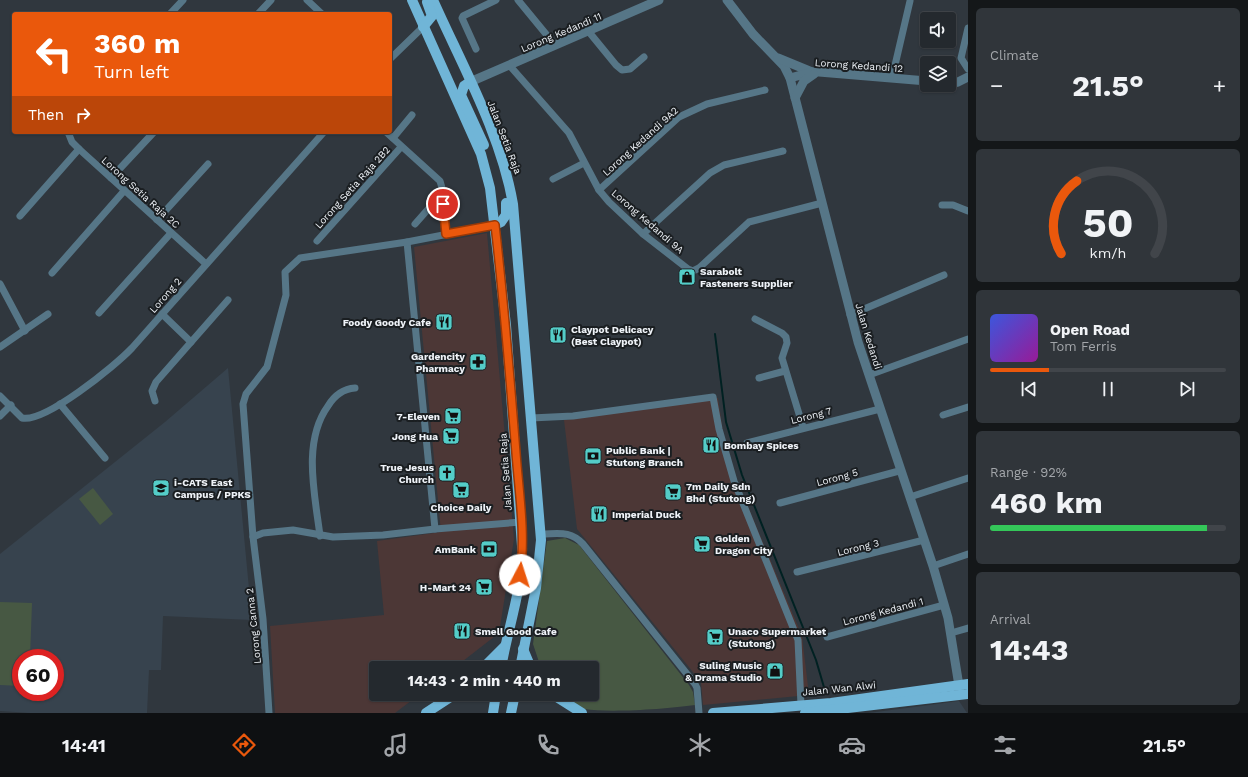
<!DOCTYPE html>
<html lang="en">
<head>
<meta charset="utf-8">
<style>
  body { margin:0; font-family:"Work Sans",sans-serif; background:#30353a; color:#f1f3f6; height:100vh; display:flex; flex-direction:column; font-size:15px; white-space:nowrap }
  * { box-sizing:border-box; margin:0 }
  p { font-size:13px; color:#a3a6aa }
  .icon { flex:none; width:22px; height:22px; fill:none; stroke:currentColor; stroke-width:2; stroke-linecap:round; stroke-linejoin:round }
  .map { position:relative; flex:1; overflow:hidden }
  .panel { display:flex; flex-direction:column; gap:8px; padding:8px; background:#141719; width:280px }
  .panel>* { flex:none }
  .hud { position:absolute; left:12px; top:12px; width:380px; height:122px; border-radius:4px; box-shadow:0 1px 3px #0004,0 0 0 1px #41454a; background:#ea580c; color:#fff; overflow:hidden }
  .fabs { position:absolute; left:920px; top:12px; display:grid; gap:8px }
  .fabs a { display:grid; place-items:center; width:36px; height:36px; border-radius:4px; background:#24292e; box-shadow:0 1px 3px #0004,0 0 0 1px #41454a; font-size:20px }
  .speed { position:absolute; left:12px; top:649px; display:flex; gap:8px; font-size:20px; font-weight:700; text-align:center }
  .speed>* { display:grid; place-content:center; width:52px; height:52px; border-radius:50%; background:#24292e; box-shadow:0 1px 3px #0004,0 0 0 1px #41454a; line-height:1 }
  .speed .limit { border:6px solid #d22; background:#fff; color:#111 }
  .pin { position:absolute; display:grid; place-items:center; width:34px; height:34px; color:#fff; margin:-17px; border:2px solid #fff; border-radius:50%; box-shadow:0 1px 4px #0007 }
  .me { position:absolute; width:44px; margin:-22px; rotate:5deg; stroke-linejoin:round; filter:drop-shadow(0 0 3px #0008) }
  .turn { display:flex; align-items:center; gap:14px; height:84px; padding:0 16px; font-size:18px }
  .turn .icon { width:52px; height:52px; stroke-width:2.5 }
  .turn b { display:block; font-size:28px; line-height:34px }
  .then { display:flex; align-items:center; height:38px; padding:0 16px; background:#0003; gap:8px; font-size:15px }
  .big { font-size:30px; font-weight:700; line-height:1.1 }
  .panel .tile { flex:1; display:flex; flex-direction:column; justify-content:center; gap:6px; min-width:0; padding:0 14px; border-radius:6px; background:#30353a }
  .panel .dial { align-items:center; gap:0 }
  .dial svg { height:104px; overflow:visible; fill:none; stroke:#41454a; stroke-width:7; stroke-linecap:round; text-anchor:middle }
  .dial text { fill:#f1f3f6; stroke:none }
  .song { display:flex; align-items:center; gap:12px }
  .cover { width:48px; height:48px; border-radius:6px; background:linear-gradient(135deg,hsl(230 70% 55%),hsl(300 70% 35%)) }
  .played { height:4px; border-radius:2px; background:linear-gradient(90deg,#ea580c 25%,#41454a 25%) }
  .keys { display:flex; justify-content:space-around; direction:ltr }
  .heat { display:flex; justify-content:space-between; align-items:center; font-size:22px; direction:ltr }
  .charge { height:6px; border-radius:3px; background:linear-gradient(90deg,#34c759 92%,#41454a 0) }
  .trip { position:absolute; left:369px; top:661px; width:230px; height:40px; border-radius:4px; background:#24292e; box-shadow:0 1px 3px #0004,0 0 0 1px #41454a; font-weight:700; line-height:40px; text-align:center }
  .menu { display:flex; height:64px; justify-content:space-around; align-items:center; background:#0e1012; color:#a3a6aa }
  .menu .icon { width:28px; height:28px }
  .menu .current { color:#ea580c }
  .menu b { font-size:18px; color:#f1f3f6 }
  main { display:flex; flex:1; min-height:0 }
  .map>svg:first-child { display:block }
</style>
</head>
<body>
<main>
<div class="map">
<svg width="968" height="713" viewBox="0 0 968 713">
  <rect width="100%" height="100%" fill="#30373e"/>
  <!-- commercial -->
  <g fill="#4c3736">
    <polygon points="487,233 514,539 499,633 454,668 376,668 376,694 420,694 395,713 275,713 270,626 384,615 377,541 441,532 414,247"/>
    <polygon points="718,398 723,432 737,480 802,636 809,695 703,705 701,682 577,529 564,420"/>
  </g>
  <!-- built -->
  <g fill="#37434e" fill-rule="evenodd">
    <path d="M 228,368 L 252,620 L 163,616 L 161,670 L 149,670 L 147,713 L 30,713 L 0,711 L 0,554 L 165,422 ZM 21,658 L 55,658 L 55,692 L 21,692 Z"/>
    <polygon points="959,701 967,713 868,713 922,706"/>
  </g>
  <!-- green -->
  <g fill="#475843">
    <polygon points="93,488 113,514 100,525 79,499"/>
    <path d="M 565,538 L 579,545 L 689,685 L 693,692 L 695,705 C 666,709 611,713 584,709 C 576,705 568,699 561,694 L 592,694 L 592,668 L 541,668 L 533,644 L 547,541 Z"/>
    <polygon points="0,602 32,603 30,658 21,658 21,686 0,685"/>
  </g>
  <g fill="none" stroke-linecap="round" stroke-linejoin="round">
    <!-- stream -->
    <polyline stroke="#002122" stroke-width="2" points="715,334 726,422 742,475 816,660 826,694"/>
    <!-- minor -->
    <g stroke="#567687" stroke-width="7">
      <polyline points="307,0 322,14"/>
      <polyline points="518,0 555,45"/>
      <polyline points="170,14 183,0"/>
      <polyline points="258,14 271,0"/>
      <polyline points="968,28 961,58 968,69"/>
      <polyline points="589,32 616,65 622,70 630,69 644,57"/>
      <polyline points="476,49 462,18 463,16 496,0"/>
      <polyline points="390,59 423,27"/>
      <polyline points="510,66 569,133 599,190 609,202 643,234 688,269 693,271 699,268 749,222 822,203"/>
      <polyline points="892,78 910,1"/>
      <polyline points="68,132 72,142 79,149 206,264"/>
      <polyline points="386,132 440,181 442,188 446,234"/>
      <polyline points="393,138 412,115"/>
      <polyline points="111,178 154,132"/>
      <polyline points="553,179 584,163"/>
      <polyline points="599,190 679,117 707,104 765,90"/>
      <polyline points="942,205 953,205 968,211"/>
      <polyline points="20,216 79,149"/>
      <polyline points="157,220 208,164"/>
      <polyline points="415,224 430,207 443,204"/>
      <polyline points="643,234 710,173 724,165 783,151"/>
      <polyline points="317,241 401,147"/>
      <polyline points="407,242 435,529"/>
      <polyline points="52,273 124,191"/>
      <polyline points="0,284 25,331"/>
      <polyline points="99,313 171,233"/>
      <polyline points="162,314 191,342"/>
      <polyline points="850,315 944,275"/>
      <polyline points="755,319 782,333 786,337 787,343 782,358 803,427"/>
      <polyline points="0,347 48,314"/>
      <polyline points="869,375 968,339"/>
      <polyline points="759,378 785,371"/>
      <path d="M 0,396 L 22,418 C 45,423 115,366 132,348 L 324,132"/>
      <polyline points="155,401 152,391 156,382 228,300"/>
      <polyline points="60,404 105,458"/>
      <polyline points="943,415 968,407"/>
      <polyline points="0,416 11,405"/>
      <polyline points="531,418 573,416 713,397 719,429 734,481 798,640 801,705"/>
      <polyline points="747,443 880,409"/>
      <polyline points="910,497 968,478"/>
      <polyline points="780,503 899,471"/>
      <path d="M 541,534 C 558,534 570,530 583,544 L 695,684 L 697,688 L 699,713"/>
      <path d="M 320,536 C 315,495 302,442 328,406 C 334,396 342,389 355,388"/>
      <polyline points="253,537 263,533 293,530 333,537 383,535 435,529 521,522"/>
      <polyline points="933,566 968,554"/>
      <polyline points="797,572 924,540"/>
      <polyline points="951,633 968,628"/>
      <polyline points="827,637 944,605"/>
      <polyline points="269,713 263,619 253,537 243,404 246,394 267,367 286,295 285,272 300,258 407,242 495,225"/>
    </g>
    <!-- tertiary -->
    <g stroke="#567687" stroke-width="9">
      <polyline points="727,0 753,34 784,66 790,78 858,342 933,566 948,618 960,692"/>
      <polyline points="778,58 812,72"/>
      <polyline points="790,78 812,72 819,72 927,81"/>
      <polyline points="470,82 659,0"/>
      <polyline points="949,84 958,82 968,77"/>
      <polyline points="795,98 804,81 814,74"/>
    </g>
    <!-- primary -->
    <g stroke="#70b5d7" stroke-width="10">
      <path d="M 412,0 L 481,154 L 490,188 L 506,325 L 522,546 C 523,588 508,627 501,668"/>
      <path d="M 433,0 C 462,65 501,134 513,204 L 541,540 L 536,588 L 520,668"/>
      <polyline points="423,27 432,16 427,2"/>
      <polyline points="470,82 464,86 461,95 484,145"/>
      <polyline points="495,225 501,222 506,215 506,203"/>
      <polyline points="523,649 531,668"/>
      <polyline points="483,668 505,646"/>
      <polyline points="552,694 582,713"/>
      <polyline points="426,713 455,694"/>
      <polyline points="493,713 496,694"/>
      <polyline points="511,713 515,694"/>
      <polyline points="713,713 831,703 968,684"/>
      <polyline points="805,713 968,694"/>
    </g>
  </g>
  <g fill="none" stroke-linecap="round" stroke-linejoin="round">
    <!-- route casing -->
    <g stroke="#983908" stroke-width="10">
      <path id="route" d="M 443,204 L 446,234 L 495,225 C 504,301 510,377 516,453 C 519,493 526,535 520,575"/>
    </g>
    <!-- route -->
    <use href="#route" stroke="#ea580c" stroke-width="7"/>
  </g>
  <!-- icons -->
  <defs>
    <g id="shop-square" transform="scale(0.9)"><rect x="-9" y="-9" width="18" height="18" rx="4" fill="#54cdc8" stroke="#1a1e21"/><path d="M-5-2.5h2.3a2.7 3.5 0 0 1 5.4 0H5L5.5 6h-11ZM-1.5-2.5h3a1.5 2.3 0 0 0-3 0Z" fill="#111"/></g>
    <g id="restaurant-square" transform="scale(0.9)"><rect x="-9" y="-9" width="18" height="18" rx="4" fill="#54cdc8" stroke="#1a1e21"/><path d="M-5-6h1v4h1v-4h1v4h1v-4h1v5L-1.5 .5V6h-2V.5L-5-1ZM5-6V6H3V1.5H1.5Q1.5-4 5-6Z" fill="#111"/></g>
    <g id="pharmacy-square" transform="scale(0.9)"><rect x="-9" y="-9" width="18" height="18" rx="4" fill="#54cdc8" stroke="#1a1e21"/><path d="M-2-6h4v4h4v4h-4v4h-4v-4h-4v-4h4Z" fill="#111"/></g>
    <g id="supermarket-square" transform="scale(0.9)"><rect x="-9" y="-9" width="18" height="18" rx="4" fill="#54cdc8" stroke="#1a1e21"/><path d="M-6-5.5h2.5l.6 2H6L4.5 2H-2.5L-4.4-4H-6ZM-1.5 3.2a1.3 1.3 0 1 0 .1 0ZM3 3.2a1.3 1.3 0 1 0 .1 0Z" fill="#111"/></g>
    <g id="bank-square" transform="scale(0.9)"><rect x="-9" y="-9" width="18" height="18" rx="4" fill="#54cdc8" stroke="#1a1e21"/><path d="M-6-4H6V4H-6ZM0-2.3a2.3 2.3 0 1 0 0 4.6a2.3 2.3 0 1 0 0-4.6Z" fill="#111"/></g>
    <g id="church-square" transform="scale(0.9)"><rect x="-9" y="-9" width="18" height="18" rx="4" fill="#54cdc8" stroke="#1a1e21"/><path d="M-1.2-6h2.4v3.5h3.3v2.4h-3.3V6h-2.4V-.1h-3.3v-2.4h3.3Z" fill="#111"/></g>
    <g id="university-square" transform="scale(0.9)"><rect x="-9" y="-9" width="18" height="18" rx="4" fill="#54cdc8" stroke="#1a1e21"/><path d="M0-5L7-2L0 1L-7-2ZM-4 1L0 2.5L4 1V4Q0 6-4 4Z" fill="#111"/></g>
  </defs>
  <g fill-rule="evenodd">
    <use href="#shop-square" x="687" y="277"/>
    <use href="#restaurant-square" x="444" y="322"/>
    <use href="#restaurant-square" x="558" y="335"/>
    <use href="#pharmacy-square" x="478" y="362"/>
    <use href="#supermarket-square" x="453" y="416"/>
    <use href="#supermarket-square" x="451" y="436"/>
    <use href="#restaurant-square" x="711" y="445"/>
    <use href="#bank-square" x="593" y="456"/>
    <use href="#church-square" x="447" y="473"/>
    <use href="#university-square" x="161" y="488"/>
    <use href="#supermarket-square" x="461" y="490"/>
    <use href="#supermarket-square" x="673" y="492"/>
    <use href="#restaurant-square" x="599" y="514"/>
    <use href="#supermarket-square" x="702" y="544"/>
    <use href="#bank-square" x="489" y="549"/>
    <use href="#supermarket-square" x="484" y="587"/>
    <use href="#restaurant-square" x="462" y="631"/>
    <use href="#supermarket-square" x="715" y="637"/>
    <use href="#shop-square" x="775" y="671"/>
  </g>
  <g text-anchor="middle" stroke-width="4" stroke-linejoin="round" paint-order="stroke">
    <!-- street labels -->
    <g font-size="10" fill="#eff3f8" stroke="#1a1e21">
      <text transform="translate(561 32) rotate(-23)" y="4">Lorong Kedandi 11</text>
      <text transform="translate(859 65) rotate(4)" y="4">Lorong Kedandi 12</text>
      <text transform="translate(505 137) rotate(69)" y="4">Jalan Setia Raja</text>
      <text transform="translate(640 141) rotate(-42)" y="4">Lorong Kedandi 9A2</text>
      <text transform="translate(352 187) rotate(-48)" y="4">Lorong Setia Raja 2B2</text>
      <text transform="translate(141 192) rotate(42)" y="4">Lorong Setia Raja 2C</text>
      <text transform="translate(648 221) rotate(41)" y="4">Lorong Kedandi 9A</text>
      <text transform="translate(165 295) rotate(-49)" y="4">Lorong 2</text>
      <text transform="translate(869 336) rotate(73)" y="4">Jalan Kedandi</text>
      <text transform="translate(811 415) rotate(-14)" y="4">Lorong 7</text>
      <text transform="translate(505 472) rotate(-94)" y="4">Jalan Setia Raja</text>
      <text transform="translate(837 477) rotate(-15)" y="4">Lorong 5</text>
      <text transform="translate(858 547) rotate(-14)" y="4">Lorong 3</text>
      <text transform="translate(883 611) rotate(-15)" y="4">Lorong Kedandi 1</text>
      <text transform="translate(253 626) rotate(-96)" y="4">Lorong Canna 2</text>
      <text transform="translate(839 688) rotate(-6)" y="4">Jalan Wan Alwi</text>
    </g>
    <!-- poi labels -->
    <g font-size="10" font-weight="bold" fill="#eff3f8" stroke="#1a1e21" text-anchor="start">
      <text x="700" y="275">Sarabolt<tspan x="700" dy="12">Fasteners Supplier</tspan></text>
      <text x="431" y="326" text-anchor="end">Foody Goody Cafe</text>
      <text x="571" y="333">Claypot Delicacy<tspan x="571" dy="12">(Best Claypot)</tspan></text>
      <text x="465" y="360" text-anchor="end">Gardencity<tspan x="465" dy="12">Pharmacy</tspan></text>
      <text x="440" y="420" text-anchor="end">7-Eleven</text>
      <text x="438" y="440" text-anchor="end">Jong Hua</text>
      <text x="724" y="449">Bombay Spices</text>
      <text x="606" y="454">Public Bank |<tspan x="606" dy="12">Stutong Branch</tspan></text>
      <text x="434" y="471" text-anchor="end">True Jesus<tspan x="434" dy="12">Church</tspan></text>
      <text x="174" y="486">i-CATS East<tspan x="174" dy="12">Campus / PPKS</tspan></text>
      <text x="686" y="490">7m Daily Sdn<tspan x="686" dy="12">Bhd (Stutong)</tspan></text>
      <text x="461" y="511" text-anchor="middle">Choice Daily</text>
      <text x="612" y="518">Imperial Duck</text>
      <text x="715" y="542">Golden<tspan x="715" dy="12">Dragon City</tspan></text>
      <text x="476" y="553" text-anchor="end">AmBank</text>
      <text x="471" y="591" text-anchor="end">H-Mart 24</text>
      <text x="475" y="635">Smell Good Cafe</text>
      <text x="728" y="635">Unaco Supermarket<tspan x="728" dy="12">(Stutong)</tspan></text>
      <text x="762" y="669" text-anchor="end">Suling Music<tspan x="762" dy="12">&amp; Drama Studio</tspan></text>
    </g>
  </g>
</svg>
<div class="fabs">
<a><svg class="icon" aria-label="sound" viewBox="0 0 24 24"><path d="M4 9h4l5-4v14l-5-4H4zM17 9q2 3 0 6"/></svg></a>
<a><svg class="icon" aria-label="layers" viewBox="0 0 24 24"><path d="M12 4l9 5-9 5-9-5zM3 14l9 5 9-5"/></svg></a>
</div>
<div class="speed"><div class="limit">60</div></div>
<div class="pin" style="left:443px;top:204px;background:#d93025"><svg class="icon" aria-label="arrive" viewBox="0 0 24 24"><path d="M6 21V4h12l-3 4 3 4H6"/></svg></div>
<svg class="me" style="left:520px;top:575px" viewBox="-20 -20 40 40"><circle r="19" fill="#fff"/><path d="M0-13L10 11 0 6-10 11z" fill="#ea580c"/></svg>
<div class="trip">14:43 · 2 min · 440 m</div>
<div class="hud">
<div class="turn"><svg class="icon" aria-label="left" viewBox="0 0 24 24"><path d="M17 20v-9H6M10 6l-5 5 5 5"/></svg><div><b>360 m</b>Turn left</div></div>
<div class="then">Then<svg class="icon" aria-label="right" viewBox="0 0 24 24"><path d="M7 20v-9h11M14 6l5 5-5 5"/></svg></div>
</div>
</div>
<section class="panel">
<div class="tile"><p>Climate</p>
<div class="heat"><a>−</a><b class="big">21.5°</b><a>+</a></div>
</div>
<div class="tile dial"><svg viewBox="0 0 100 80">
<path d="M14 69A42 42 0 1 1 86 69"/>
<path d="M14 69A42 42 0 0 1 26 13" stroke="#ea580c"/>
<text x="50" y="56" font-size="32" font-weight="700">50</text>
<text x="50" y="72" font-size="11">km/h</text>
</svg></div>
<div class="tile">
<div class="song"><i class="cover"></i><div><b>Open Road</b><p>Tom Ferris</p></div></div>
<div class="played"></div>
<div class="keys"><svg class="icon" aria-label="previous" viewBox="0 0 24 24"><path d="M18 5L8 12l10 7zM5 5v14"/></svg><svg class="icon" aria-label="pause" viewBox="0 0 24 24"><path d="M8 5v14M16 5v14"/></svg><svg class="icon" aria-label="next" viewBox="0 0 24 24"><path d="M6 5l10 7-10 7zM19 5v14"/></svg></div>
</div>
<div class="tile"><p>Range · 92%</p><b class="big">460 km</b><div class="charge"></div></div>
<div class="tile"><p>Arrival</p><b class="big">14:43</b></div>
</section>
</main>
<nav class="menu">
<b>14:41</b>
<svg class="icon current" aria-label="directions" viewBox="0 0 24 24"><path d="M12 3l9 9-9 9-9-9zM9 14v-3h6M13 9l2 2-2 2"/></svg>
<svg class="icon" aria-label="music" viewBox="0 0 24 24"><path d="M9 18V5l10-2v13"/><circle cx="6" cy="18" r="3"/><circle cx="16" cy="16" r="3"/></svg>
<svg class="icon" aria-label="phone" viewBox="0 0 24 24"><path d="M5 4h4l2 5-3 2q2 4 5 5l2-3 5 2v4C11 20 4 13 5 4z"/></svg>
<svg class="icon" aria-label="climate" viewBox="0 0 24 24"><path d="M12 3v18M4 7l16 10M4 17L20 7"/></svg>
<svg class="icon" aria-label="car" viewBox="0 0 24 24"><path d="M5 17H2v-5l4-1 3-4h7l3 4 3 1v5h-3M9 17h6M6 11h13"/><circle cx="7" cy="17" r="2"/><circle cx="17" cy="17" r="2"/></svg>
<svg class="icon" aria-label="filters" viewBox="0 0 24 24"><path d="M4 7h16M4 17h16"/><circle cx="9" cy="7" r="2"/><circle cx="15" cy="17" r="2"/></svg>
<b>21.5°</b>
</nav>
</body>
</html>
